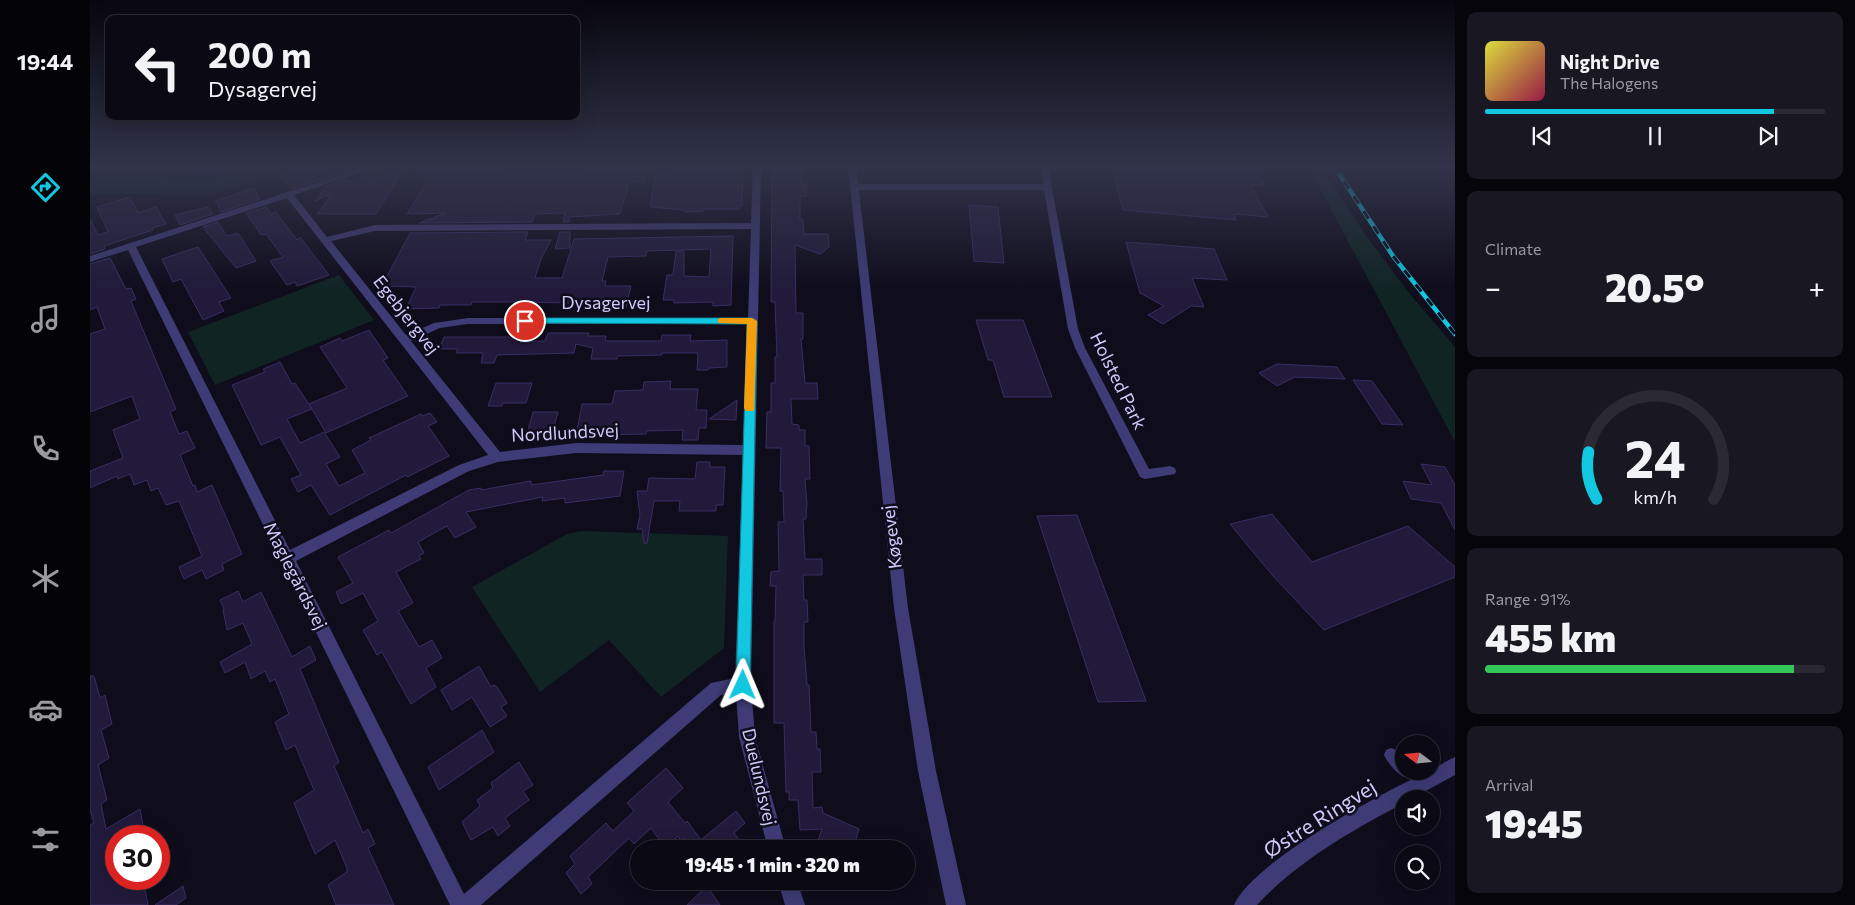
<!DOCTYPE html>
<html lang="en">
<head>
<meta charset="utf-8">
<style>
  body { margin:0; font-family:Commissioner,sans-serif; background:#191722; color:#f1f3f6; height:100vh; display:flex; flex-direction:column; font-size:19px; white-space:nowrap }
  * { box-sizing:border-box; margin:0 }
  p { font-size:16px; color:#9a9aa0 }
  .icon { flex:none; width:28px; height:28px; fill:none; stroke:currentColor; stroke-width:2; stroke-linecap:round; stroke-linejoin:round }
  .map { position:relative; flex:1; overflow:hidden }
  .details { display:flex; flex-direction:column; gap:12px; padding:12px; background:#06050b; width:400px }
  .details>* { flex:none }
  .top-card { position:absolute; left:15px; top:15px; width:475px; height:105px; border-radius:10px; box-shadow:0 5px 20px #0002,0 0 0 1px #2b2a34; background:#0b0914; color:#f1f3f6; overflow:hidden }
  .needle { width:32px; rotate:286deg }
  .controls { position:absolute; left:1305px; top:735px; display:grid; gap:10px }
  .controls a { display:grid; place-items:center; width:45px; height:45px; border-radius:50%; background:#0b0914; box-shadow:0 5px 20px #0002,0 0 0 1px #2b2a34; font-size:25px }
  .speed { position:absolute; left:15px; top:825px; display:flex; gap:10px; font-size:25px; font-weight:700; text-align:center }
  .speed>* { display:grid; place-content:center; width:65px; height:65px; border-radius:50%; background:#0b0914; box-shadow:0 5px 20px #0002,0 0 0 1px #2b2a34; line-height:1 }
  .speed .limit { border:8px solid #d22; background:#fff; color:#111 }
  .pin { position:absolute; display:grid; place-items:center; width:42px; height:42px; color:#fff; margin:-21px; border:2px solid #fff; border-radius:50%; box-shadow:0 1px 5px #0007 }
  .me { position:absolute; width:55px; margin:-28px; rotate:1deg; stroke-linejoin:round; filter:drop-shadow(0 0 4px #0008) }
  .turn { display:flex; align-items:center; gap:18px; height:105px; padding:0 20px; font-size:22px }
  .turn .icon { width:65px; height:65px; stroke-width:2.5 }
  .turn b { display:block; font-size:35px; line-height:42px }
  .big { font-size:38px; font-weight:800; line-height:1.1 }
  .details .tile { flex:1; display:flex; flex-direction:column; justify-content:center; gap:8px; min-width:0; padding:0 18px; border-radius:10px; background:#191722 }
  .details .dial { align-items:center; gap:0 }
  .dial svg { height:130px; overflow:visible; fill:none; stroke:#2b2a34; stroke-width:7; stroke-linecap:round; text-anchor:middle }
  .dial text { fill:#f1f3f6; stroke:none }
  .song { display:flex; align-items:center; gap:15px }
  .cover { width:60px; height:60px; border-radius:8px; background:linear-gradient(135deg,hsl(60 70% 55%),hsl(340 70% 35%)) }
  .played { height:5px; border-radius:2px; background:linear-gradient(90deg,#11c8e0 85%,#2b2a34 85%) }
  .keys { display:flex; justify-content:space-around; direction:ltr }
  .heat { display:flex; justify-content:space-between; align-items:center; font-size:28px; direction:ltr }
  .charge { height:8px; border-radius:4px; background:linear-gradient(90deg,#34c759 91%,#2b2a34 0) }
  .trip { position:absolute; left:540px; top:840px; width:285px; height:50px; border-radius:25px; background:#0b0914; box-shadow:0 5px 20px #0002,0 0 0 1px #2b2a34; font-weight:800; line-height:50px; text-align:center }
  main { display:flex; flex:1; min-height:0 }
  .dock { display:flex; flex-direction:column; width:90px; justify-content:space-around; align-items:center; background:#040408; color:#9a9aa0 }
  .dock .icon { width:35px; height:35px }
  .dock .active { color:#11c8e0 }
  .dock b { font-size:22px; color:#f1f3f6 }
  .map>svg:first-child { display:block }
</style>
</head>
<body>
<main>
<nav class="dock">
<b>19:44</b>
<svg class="icon active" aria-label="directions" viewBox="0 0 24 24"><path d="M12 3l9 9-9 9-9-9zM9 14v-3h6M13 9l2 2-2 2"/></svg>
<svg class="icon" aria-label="music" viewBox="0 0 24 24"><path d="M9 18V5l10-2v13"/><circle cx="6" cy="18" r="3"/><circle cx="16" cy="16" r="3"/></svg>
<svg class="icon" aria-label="phone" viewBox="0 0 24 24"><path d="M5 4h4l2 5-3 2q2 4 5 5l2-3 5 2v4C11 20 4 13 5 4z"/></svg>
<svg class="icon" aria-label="climate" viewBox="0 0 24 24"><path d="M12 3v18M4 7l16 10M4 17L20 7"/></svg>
<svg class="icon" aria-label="car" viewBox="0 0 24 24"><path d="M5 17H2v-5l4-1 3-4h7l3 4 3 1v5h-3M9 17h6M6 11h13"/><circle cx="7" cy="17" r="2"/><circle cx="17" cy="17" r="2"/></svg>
<svg class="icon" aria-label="filters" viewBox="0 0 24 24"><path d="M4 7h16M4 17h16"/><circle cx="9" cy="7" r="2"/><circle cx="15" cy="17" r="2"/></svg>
</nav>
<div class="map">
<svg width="1365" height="905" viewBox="0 0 1365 905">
  <rect width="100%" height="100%" fill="#0f0c1b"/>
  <!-- green -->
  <g fill="#102424">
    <polygon points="41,166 209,166 127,193 0,194 0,177"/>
    <polygon points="1218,166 1230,166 1277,237 1319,293 1365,347 1365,442"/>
    <polygon points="249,275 284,320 125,385 98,332"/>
    <polygon points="492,531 638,536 634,648 571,697 519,640 450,692 382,587 477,534"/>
  </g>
  <!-- water -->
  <polygon fill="#0c1a34" points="117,166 166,166 122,179 71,180"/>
  <!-- building -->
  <g fill="#211a3a" stroke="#392e64">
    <polygon points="212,166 268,166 268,167 202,189 188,174"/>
    <polygon points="320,166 407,166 417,173 557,170 555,182 539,182 530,214 479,217 479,222 473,222 475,213 445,214 442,222 329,223 356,213 317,214 337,181"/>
    <polygon points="682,166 711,166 712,184 716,184 717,196 710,196 710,220 713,220 714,234 738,234 739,247 730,254 705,245 706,313 713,313 713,339 711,339 715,383 727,383 728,399 701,399 702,424 709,425 709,430 715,430 715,446 719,446 720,479 715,479 717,503 716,519 713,519 715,559 732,559 732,575 713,575 714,600 717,600 718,622 714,622 714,646 717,685 719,685 721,732 726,732 727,749 730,749 731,772 722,772 723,808 732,807 733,813 769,829 763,849 725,849 732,829 710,830 708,800 699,800 699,792 696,792 694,723 684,723 684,621 685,621 686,586 680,586 681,572 689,571 688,522 694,522 693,491 690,491 691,448 676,448 677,412 681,412 681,383 685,383 685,357 687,357 685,302 681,302"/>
    <polygon points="1021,166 1163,166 1175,186 1161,185 1178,217 1144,214 1146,220 1033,210"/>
    <polygon points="653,167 652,206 649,206 649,209 613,209 613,211 595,212 595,210 560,207 566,172 593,171 594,168"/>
    <polygon points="290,173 312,173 286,214 227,214 242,194 225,201 236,186 256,179 260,182 279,175 285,181"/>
    <polygon points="163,188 170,199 131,212 126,201"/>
    <polygon points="40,197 48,213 66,207 76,224 62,228 63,230 14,246 15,249 0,254 0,219 8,235 18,232 7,207"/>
    <polygon points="879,205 908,207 914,263 884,261"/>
    <polygon points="118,207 123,214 90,225 85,215"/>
    <polygon points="176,207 181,214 186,212 207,240 210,237 239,275 207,286 205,282 197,285 180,261 193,257 176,234 171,235 156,213"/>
    <polygon points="128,222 137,236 148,233 166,261 146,268 113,227"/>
    <polygon points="438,232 435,240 461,240 451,259 445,278 472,278 484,239 643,236 641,305 623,306 623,302 584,303 584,300 573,300 577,275 583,275 586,251 594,251 594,276 619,277 621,249 557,251 556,256 518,257 512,281 516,281 515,286 541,286 536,308 523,308 523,304 435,302 382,302 381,305 350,305 349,308 316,309 326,287 292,286 320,233"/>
    <polygon points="470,232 480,232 480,248 465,249"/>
    <polygon points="1036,242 1124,249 1137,280 1102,278 1114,307 1101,306 1073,324 1058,315 1074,306 1050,293"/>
    <polygon points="108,247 141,298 129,302 134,311 113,320 91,279 83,282 72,259"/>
    <polygon points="20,258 36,289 41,288 46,299 41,301 86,409 80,412 89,434 97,431 105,448 90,455 103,486 105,485 107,492 122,485 152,554 132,564 134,570 116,579 112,570 94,579 89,567 112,556 89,501 76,505 68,488 61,491 57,480 44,485 40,474 28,479 27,476 0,488 0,471 33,458 23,430 50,419 42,396 0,412 0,334 15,329 7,307 0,310 0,264"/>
    <polygon points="886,320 933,320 962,397 914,397 903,360 898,360"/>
    <polygon points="279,330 298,358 293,360 318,396 236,433 219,404 257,388 230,347 250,338 252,341"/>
    <polygon points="458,333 499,333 498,336 516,336 515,341 571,341 572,335 601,335 600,341 637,340 637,367 619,368 618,370 607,370 608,353 572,353 572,355 528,356 527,359 501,359 503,348 486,344 484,353 407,355 404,363 391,363 393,353 366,353 368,349 349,349 354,337 432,337 430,342 455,341"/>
    <polygon points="190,362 202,384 205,383 222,409 197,419 210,443 234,432 250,457 236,464 249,486 275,473 262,450 281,440 279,438 331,414 332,416 340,413 347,422 338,426 359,456 317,477 316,475 240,515 221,485 208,492 201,479 211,475 190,437 171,445 142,385 175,372 173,369"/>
    <polygon points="1187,364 1247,367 1255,379 1205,377 1187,386 1169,373"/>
    <polygon points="1263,380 1282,381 1313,425 1292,424"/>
    <polygon points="581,381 580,389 608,389 606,410 617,410 616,428 609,428 608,440 592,440 593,430 557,431 556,434 506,435 507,430 487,430 492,404 522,404 525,391 553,390 554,382"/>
    <polygon points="406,383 442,383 436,403 413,403 412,406 398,406"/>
    <polygon points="647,400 646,420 619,419"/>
    <polygon points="443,412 468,412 462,434 437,434"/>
    <polygon points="607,462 620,462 620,467 635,467 633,505 626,505 626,511 589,511 590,501 564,501 557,543 554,543 552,529 547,529 550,515 547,491 557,491 559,478 605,479"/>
    <polygon points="1331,464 1355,467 1365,485 1365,530 1351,503 1321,499 1313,481 1342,485"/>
    <polygon points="514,471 534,471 530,496 475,503 475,498 452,501 453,497 376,512 386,527 365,538 357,526 328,542 334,553 329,556 331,559 306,572 323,603 308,611 329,647 342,640 352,658 336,668 346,687 321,704 292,652 287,655 273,630 288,621 273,593 251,604 246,592 263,583 248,557 299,530 301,533 379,490 391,488 391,490 441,481 441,485 513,475"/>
    <polygon points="1182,514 1222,562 1318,526 1365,567 1365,577 1234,630 1183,576 1140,524"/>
    <polygon points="987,515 1056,701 1008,702 947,516"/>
    <polygon points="148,591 153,602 171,592 202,657 220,646 226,660 210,669 249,762 244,766 273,833 278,829 285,844 278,848 304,905 246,905 238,885 257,872 257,868 245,840 225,854 204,803 224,790 205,745 196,750 185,722 199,714 185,679 180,682 175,671 161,679 155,662 135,673 130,662 162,644 153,623 137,630 133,610 134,609 130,600"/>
    <polygon points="389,666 401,687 404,685 407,687 417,703 411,707 417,716 400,727 382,697 362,710 351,690"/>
    <polygon points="0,676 4,676 10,698 15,695 22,724 11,730 19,758 8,765 17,800 11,804 16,829 50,809 55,836 26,836 26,879 53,879 58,905 0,905 0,825 4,823 0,810"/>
    <polygon points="392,730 404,752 349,790 338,767"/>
    <polygon points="429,762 443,785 433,791 439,800 415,818 420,826 408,836 403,827 381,840 372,822 390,806 387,800 403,788 401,783"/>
    <polygon points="576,768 593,788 578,802 595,823 597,821 611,840 646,811 655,823 644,833 656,849 601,849 595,838 591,841 588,836 575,848 561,828 544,844 539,838 498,877 502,884 491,894 476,873 485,864 480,856 516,823 523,831 544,811 537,803"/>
    <polygon points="93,886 96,898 86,905 65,905"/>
    <polygon points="617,886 630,905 597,905"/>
  </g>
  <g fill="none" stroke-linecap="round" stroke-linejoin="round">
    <!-- pedestrian -->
    <path fill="#3e3b76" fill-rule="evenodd" d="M 1301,748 L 1306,750 L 1314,759 L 1314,771 L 1320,771 L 1319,775 L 1314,777 C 1306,773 1298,763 1294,755 L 1296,750 Z"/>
    <!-- minor -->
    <g fill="#3e3b76" fill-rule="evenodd">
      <path d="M 278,166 L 289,166 L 204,195 L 237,237 L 285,225 L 661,223 L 663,166 L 671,166 L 661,685 L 665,737 L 696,849 L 678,849 L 649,737 L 646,693 L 631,695 L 391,905 L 360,905 L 38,250 L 0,262 L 0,256 ZM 197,198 L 398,455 L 369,465 L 200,550 L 46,247 ZM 661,229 L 658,318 L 378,318 L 344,323 L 316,335 L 241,241 L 285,231 ZM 378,324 L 657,324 L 653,445 L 486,443 L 410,452 L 321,341 L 350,328 ZM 486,453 L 653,455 L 645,678 L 621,683 L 374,894 L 206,561 L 379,471 L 408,462 Z"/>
      <polygon points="950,166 958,166 988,329 995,348 1059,469 1080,466 1085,468 1086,471 1085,474 1055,479 1050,477 985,348 978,329 954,190 765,190 761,187 765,184 953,184"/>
      <polygon points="688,881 707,881 715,905 695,905"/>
    </g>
    <!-- tertiary -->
    <g fill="#3e3b76" fill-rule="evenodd">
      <polygon points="0,166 15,166 0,171"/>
      <polygon points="758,166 766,166 818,608 846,771 876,905 856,905 828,771 804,608"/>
      <path d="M 1365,757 L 1365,775 L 1321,799 L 1314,799 L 1314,803 C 1261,831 1208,861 1167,905 L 1144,905 C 1163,861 1294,792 1339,771 C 1346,768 1356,761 1365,757 Z"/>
    </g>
    <!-- rail casing -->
    <g stroke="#11c8e0" stroke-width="4.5">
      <polyline id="rail" points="1244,166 1303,256 1365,334"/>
    </g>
    <!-- rail -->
    <use href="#rail" stroke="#0f0c1b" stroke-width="3" stroke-dasharray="9" stroke-linecap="butt"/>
  </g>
  <!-- sky -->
  <linearGradient id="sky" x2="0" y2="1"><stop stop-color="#08070f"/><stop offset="0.57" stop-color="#31344a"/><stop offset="1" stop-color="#31344a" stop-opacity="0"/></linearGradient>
  <rect width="1365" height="292" fill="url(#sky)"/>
  <!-- route -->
  <polygon fill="#11c8e0" stroke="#0b8292" points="435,318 662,318 667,321 660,685 658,690 653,692 648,690 646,685 657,324 432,323 430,321"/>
  <!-- slow -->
  <polygon fill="#f59e0b" points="631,318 662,318 667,321 664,411 656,411 654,408 657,324 628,323 628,319"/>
  <g text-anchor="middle" stroke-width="5" stroke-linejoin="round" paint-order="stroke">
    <!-- street labels -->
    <g font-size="18" fill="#d0cafb" stroke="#0f0c1b">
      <text x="516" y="309">Dysagervej</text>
      <text transform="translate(316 315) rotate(52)" y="6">Egebjergvej</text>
      <text transform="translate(1028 381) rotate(64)" y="6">Holsted Park</text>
      <text transform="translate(475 433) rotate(-3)" y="6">Nordlundsvej</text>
      <text transform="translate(802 537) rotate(-97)" y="6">Køgevej</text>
      <text transform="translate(205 576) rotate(63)" y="6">Maglegårdsvej</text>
      <text transform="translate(669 777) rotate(77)" y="6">Duelundsvej</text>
    </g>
    <!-- near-street labels -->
    <g font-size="21" fill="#d0cafb" stroke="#0f0c1b">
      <text transform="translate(1230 819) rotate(-32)" y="7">Østre Ringvej</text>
    </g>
  </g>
</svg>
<div class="controls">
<a><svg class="needle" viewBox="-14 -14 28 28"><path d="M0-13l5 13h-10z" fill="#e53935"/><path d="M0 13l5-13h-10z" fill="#9a9aa0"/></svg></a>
<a><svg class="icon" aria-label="sound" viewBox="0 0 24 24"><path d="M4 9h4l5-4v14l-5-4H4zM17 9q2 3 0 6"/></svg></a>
<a><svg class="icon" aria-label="search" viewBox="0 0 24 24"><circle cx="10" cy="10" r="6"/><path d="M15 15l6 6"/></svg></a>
</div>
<div class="speed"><div class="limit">30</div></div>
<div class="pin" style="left:435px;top:321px;background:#d93025"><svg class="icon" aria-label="arrive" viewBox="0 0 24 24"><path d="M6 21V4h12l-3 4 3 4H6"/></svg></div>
<svg class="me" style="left:653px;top:685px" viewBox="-20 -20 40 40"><path d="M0-17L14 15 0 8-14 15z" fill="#11c8e0" stroke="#fff" stroke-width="4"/></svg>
<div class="trip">19:45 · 1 min · 320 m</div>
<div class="top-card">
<div class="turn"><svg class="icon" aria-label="left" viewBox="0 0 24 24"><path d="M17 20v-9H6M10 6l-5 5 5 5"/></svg><div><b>200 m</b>Dysagervej</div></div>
</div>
</div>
<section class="details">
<div class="tile">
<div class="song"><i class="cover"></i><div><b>Night Drive</b><p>The Halogens</p></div></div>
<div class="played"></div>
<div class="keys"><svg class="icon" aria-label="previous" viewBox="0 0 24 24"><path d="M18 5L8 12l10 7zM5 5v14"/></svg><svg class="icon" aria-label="pause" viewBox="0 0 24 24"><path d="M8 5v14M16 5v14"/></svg><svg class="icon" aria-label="next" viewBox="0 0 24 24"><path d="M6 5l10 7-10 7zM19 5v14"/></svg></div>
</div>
<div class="tile"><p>Climate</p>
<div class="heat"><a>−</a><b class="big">20.5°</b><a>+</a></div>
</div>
<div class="tile dial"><svg viewBox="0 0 100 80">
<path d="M14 69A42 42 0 1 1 86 69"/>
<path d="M14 69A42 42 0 0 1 9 40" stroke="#11c8e0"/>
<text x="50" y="56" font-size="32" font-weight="700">24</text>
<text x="50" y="72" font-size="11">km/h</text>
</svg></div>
<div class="tile"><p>Range · 91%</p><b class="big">455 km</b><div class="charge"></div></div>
<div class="tile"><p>Arrival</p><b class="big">19:45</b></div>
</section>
</main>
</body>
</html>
